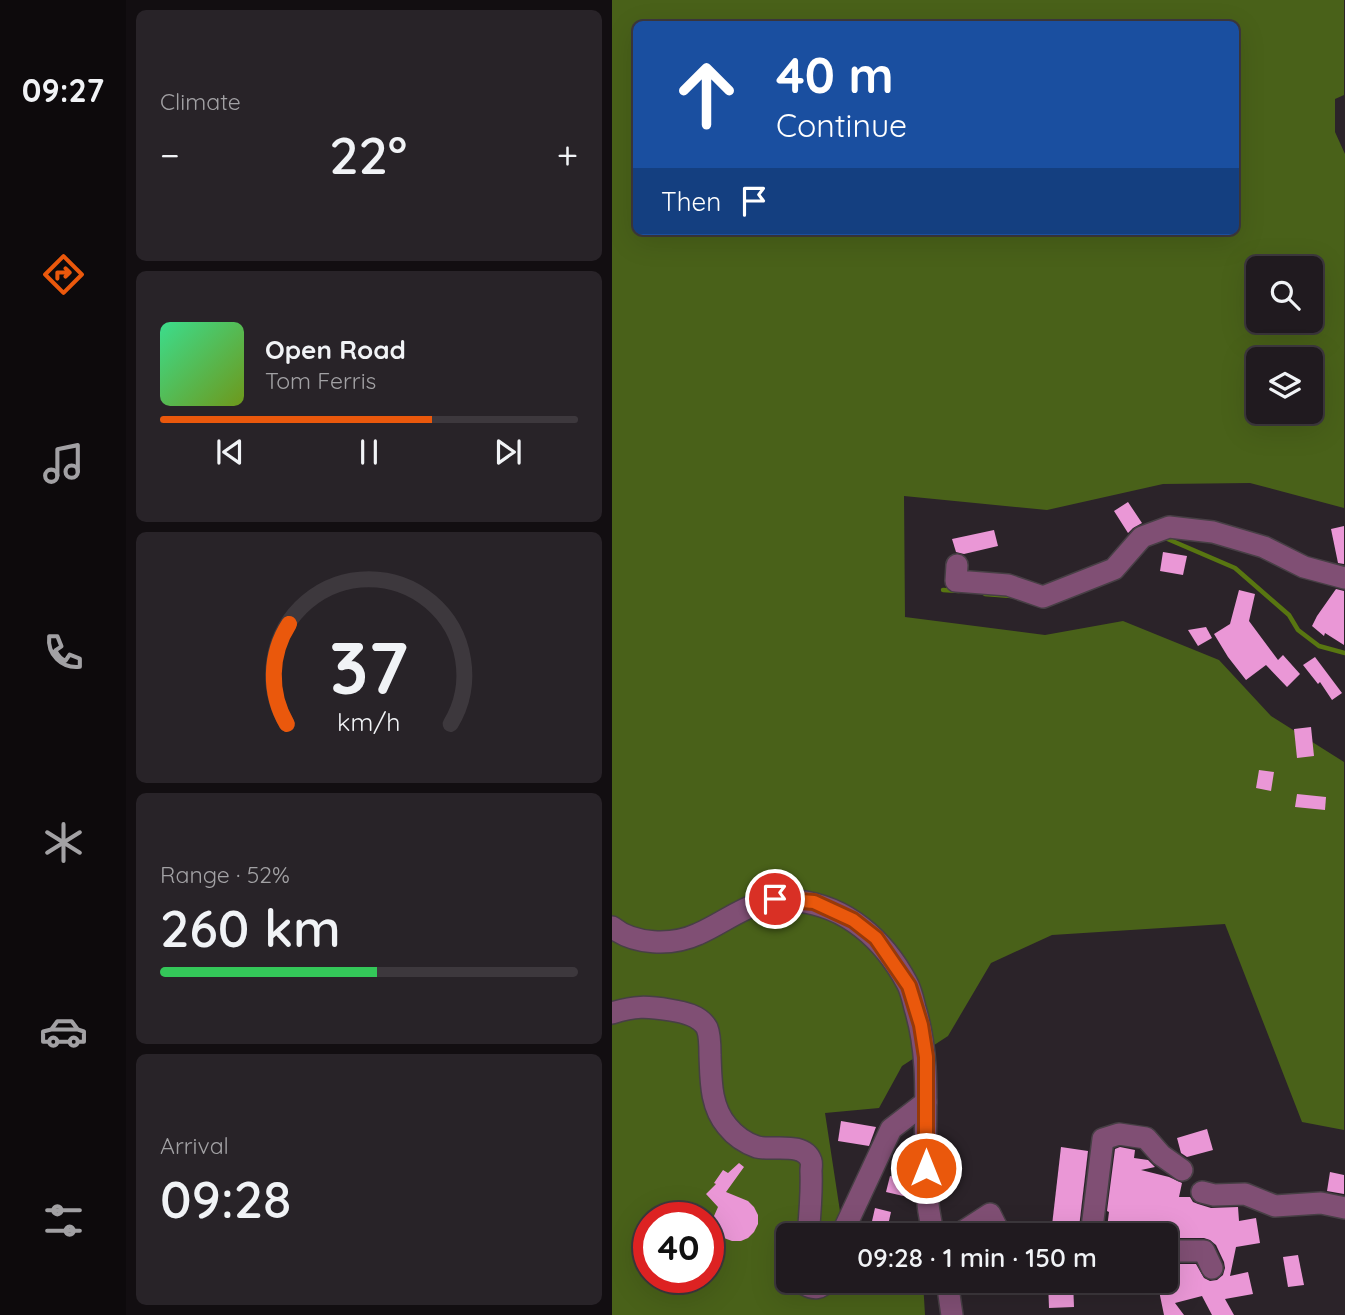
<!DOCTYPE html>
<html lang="en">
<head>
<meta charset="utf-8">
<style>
  body { margin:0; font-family:Quicksand,sans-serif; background:#282328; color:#f1f3f6; height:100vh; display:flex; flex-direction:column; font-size:26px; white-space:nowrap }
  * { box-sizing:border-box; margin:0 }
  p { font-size:23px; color:#a2a1a4 }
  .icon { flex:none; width:38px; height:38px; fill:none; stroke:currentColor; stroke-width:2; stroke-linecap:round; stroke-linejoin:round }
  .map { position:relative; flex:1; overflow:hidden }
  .panel { display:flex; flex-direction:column; gap:10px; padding:10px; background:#120e11; width:486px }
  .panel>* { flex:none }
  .banner { position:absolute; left:21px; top:21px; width:606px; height:214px; border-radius:10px; box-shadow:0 7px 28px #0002,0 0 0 2px #3d383d; background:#1a4fa0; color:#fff; overflow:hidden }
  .fabs { position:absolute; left:634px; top:256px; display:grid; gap:14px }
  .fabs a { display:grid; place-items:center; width:77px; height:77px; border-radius:10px; background:#201a1f; box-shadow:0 7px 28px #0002,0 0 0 2px #3d383d; font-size:35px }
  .speed { position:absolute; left:21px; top:1202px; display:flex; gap:14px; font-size:35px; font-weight:700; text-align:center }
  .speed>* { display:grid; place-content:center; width:91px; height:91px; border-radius:50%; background:#201a1f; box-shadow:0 7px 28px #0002,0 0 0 2px #3d383d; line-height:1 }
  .speed .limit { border:10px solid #d22; background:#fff; color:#111 }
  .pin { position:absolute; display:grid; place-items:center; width:60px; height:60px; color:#fff; margin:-30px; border:4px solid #fff; border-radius:50%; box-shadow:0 2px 7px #0007 }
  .me { position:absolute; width:77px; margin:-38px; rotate:0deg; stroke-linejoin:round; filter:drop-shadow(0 0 5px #0008) }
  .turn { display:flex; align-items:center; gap:24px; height:147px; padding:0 28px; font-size:32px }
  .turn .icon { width:91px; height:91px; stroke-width:2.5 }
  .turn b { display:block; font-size:49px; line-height:60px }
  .then { display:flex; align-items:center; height:66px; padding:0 28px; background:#0003; gap:14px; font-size:26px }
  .big { font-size:52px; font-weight:600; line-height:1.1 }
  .panel .widget { flex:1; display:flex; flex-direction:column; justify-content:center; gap:10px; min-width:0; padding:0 24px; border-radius:10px; background:#282328 }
  .panel .dial { align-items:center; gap:0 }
  .dial svg { height:182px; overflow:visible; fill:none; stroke:#3d383d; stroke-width:7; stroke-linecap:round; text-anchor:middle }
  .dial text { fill:#f1f3f6; stroke:none }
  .song { display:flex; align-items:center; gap:21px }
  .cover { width:84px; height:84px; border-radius:10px; background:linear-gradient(135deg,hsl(150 70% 55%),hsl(80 70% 35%)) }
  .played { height:7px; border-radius:4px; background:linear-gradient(90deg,#ea580c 65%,#3d383d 65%) }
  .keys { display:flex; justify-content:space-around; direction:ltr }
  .heat { display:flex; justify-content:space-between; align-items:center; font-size:38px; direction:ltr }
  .charge { height:10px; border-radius:5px; background:linear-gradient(90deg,#34c759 52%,#3d383d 0) }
  .trip { position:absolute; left:164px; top:1223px; width:402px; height:70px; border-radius:10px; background:#201a1f; box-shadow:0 7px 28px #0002,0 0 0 2px #3d383d; font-weight:600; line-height:70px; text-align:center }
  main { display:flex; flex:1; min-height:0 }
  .menu { display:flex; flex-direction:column; width:126px; justify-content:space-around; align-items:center; background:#0d0a0c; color:#a2a1a4 }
  .menu .icon { width:49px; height:49px }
  .menu .active { color:#ea580c }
  .menu b { font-size:32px; color:#f1f3f6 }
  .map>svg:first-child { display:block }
</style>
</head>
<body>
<main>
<nav class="menu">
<b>09:27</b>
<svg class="icon active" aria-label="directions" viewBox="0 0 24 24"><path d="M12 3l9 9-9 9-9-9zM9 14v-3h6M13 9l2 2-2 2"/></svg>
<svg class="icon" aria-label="music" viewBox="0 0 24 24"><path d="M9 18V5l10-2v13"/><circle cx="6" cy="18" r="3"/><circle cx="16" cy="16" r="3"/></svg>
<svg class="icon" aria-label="phone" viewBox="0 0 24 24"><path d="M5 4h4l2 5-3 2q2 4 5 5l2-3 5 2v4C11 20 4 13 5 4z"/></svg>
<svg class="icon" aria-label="climate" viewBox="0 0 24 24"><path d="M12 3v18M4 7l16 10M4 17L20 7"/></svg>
<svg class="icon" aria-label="car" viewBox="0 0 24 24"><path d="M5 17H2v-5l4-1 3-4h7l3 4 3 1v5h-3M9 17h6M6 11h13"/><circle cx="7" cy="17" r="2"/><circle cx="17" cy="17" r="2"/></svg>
<svg class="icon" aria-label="filters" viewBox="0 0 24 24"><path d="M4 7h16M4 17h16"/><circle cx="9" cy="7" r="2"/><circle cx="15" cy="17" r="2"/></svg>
</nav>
<section class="panel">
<div class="widget"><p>Climate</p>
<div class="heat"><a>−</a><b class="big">22°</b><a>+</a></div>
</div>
<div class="widget">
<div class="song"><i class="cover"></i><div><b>Open Road</b><p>Tom Ferris</p></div></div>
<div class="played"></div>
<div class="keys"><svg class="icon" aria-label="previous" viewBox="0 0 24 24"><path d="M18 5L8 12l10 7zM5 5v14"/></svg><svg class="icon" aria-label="pause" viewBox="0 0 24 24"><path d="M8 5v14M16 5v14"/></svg><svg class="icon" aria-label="next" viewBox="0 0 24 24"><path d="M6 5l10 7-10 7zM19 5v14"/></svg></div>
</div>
<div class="widget dial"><svg viewBox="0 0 100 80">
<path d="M14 69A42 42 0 1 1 86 69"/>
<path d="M14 69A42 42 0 0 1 15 25" stroke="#ea580c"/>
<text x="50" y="56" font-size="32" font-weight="700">37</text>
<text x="50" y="72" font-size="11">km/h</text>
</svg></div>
<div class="widget"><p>Range · 52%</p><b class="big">260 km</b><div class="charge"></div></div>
<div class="widget"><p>Arrival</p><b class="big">09:28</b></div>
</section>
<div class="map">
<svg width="733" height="1315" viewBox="0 0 733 1315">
  <rect width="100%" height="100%" fill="#2b2329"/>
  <!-- forest -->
  <path fill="#496119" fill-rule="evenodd" d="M 0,0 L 732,0 L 732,95 L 723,99 L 723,132 L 733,154 L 732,508 L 638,483 L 551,484 L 435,510 L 292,496 L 293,617 L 433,635 L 511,621 L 607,660 L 659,716 L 732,762 L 732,1130 L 690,1122 L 613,924 L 440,935 L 379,963 L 336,1036 L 290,1066 L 267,1108 L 213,1113 L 231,1231 L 241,1235 L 177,1236 L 177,1281 L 311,1281 L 313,1315 L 0,1315 ZM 24,24 L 623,24 L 623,231 L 24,231 ZM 646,268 L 698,268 L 698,320 L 646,320 ZM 646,359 L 698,359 L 698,411 L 646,411 ZM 37,1218 L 96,1218 L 96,1278 L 37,1278 Z"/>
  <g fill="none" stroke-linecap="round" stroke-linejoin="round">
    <!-- stream -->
    <g stroke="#587611" stroke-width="4.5">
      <polyline points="551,537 623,568 677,615 686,630 707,646 733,653"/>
      <polyline points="331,590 347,591"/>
      <polyline points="373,594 399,596"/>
    </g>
  </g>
  <!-- building -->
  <g fill="#ea97d6">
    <polygon points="516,502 530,523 521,528 516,533 502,511"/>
    <polygon points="732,526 732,564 726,563 719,529"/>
    <polygon points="382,530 386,546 352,554 344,552 340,539"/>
    <polygon points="551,552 575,556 571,575 548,571"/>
    <polygon points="724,589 732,591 732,645 713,633 712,636 700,626 705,616"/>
    <polygon points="627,590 643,594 637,621 666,660 671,655 688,674 675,687 654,665 634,680 616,657 602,634 618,624"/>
    <polygon points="594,627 600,638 586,646 576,630"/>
    <polygon points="703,657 730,693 720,700 708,682 706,684 691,665"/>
    <polygon points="699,727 702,756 685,758 682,729"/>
    <polygon points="647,770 662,772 659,791 644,788"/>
    <polygon points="685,794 714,797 713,810 683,807"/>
    <polygon points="229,1121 264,1127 257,1146 226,1141"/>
    <polygon points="595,1129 601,1150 575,1157 569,1153 565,1138"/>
    <polygon points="449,1147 476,1151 466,1236 439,1234"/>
    <polygon points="508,1147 523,1150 522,1158 536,1160 543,1167 529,1170 557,1177 570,1183 567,1197 578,1197 581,1202 586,1204 599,1208 626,1207 627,1221 644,1218 648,1243 624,1247 618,1276 636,1272 641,1294 613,1299 622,1315 600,1315 590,1296 563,1303 572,1315 552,1315 545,1281 555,1281 555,1264 584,1264 592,1278 598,1281 605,1280 611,1275 613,1268 612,1262 604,1245 598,1240 592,1238 555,1238 555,1236 494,1236 497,1212 495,1211 503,1149"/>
    <polygon points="127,1163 132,1167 114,1192 136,1201 142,1207 146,1215 146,1224 142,1232 136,1238 129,1241 120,1241 112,1238 106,1232 102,1224 102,1216 106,1207 94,1194 104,1184 102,1183 111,1170 116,1173"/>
    <polygon points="718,1172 732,1175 732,1194 715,1191"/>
    <polygon points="278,1176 301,1181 300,1198 274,1192"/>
    <polygon points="263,1208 279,1212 274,1234 258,1230"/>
    <polygon points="686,1255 692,1285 676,1287 671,1257"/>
    <polygon points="436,1281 461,1281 462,1307 437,1308"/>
  </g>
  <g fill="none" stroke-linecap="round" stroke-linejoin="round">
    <!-- minor casing -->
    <g stroke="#473f45" stroke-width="24">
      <g id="minor">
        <polyline points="345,565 344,581 396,585 431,597 502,569 530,537 557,527 601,532 652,547 692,567 733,578"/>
        <path d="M 0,927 C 22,945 60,946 86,934 C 107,925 126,910 148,903 C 160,899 172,899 185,901 C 235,906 272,940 295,983 C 299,990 301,1000 303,1008 C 326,1083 302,1161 322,1236"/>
        <path d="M 0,1013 C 23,1006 34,1006 58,1010 C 70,1012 88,1015 95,1028 C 98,1035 98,1047 98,1055 C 99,1079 98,1106 115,1126 C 123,1136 133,1143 145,1147 C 160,1151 192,1141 199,1161 C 200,1164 199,1168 199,1171 C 200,1193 198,1214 196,1236"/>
        <polyline points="590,1192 602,1195 633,1194 663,1206 709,1203 733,1208"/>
        <polyline points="229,1236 279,1129 314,1102"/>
        <polyline points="344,1236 378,1214 389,1236"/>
        <polyline points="479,1236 491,1139 507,1134 534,1138 549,1155 570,1170"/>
        <polyline points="555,1251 592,1251 600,1268"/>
        <path d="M 193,1281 L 194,1285 C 201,1289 210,1289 214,1281"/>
        <polyline points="335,1281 340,1315"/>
      </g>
    </g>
    <!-- minor -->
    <use href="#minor" stroke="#804f74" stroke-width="21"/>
  </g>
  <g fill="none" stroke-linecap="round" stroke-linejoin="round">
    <!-- route casing -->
    <g stroke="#983908" stroke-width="18">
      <polyline id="route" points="163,899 202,902 241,920 264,938 297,986 309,1025 314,1057 314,1168"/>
    </g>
    <!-- route -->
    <use href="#route" stroke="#ea580c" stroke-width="12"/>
  </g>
</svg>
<div class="fabs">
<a><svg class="icon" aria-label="search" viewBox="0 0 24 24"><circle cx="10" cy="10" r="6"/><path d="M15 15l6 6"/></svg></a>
<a><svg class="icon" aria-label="layers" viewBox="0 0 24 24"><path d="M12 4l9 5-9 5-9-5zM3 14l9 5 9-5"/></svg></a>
</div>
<div class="speed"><div class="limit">40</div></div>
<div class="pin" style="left:163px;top:899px;background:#d93025"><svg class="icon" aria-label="arrive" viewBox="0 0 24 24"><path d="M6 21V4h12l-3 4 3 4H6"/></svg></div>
<svg class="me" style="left:314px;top:1168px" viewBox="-20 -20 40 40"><circle r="17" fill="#ea580c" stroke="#fff" stroke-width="3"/><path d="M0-11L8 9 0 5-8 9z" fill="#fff"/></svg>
<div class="trip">09:28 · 1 min · 150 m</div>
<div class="banner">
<div class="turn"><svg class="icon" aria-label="ahead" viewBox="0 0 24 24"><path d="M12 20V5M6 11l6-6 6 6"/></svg><div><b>40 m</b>Continue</div></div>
<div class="then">Then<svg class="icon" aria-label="arrive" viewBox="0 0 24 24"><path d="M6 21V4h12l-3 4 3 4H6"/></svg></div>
</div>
</div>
</main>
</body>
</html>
